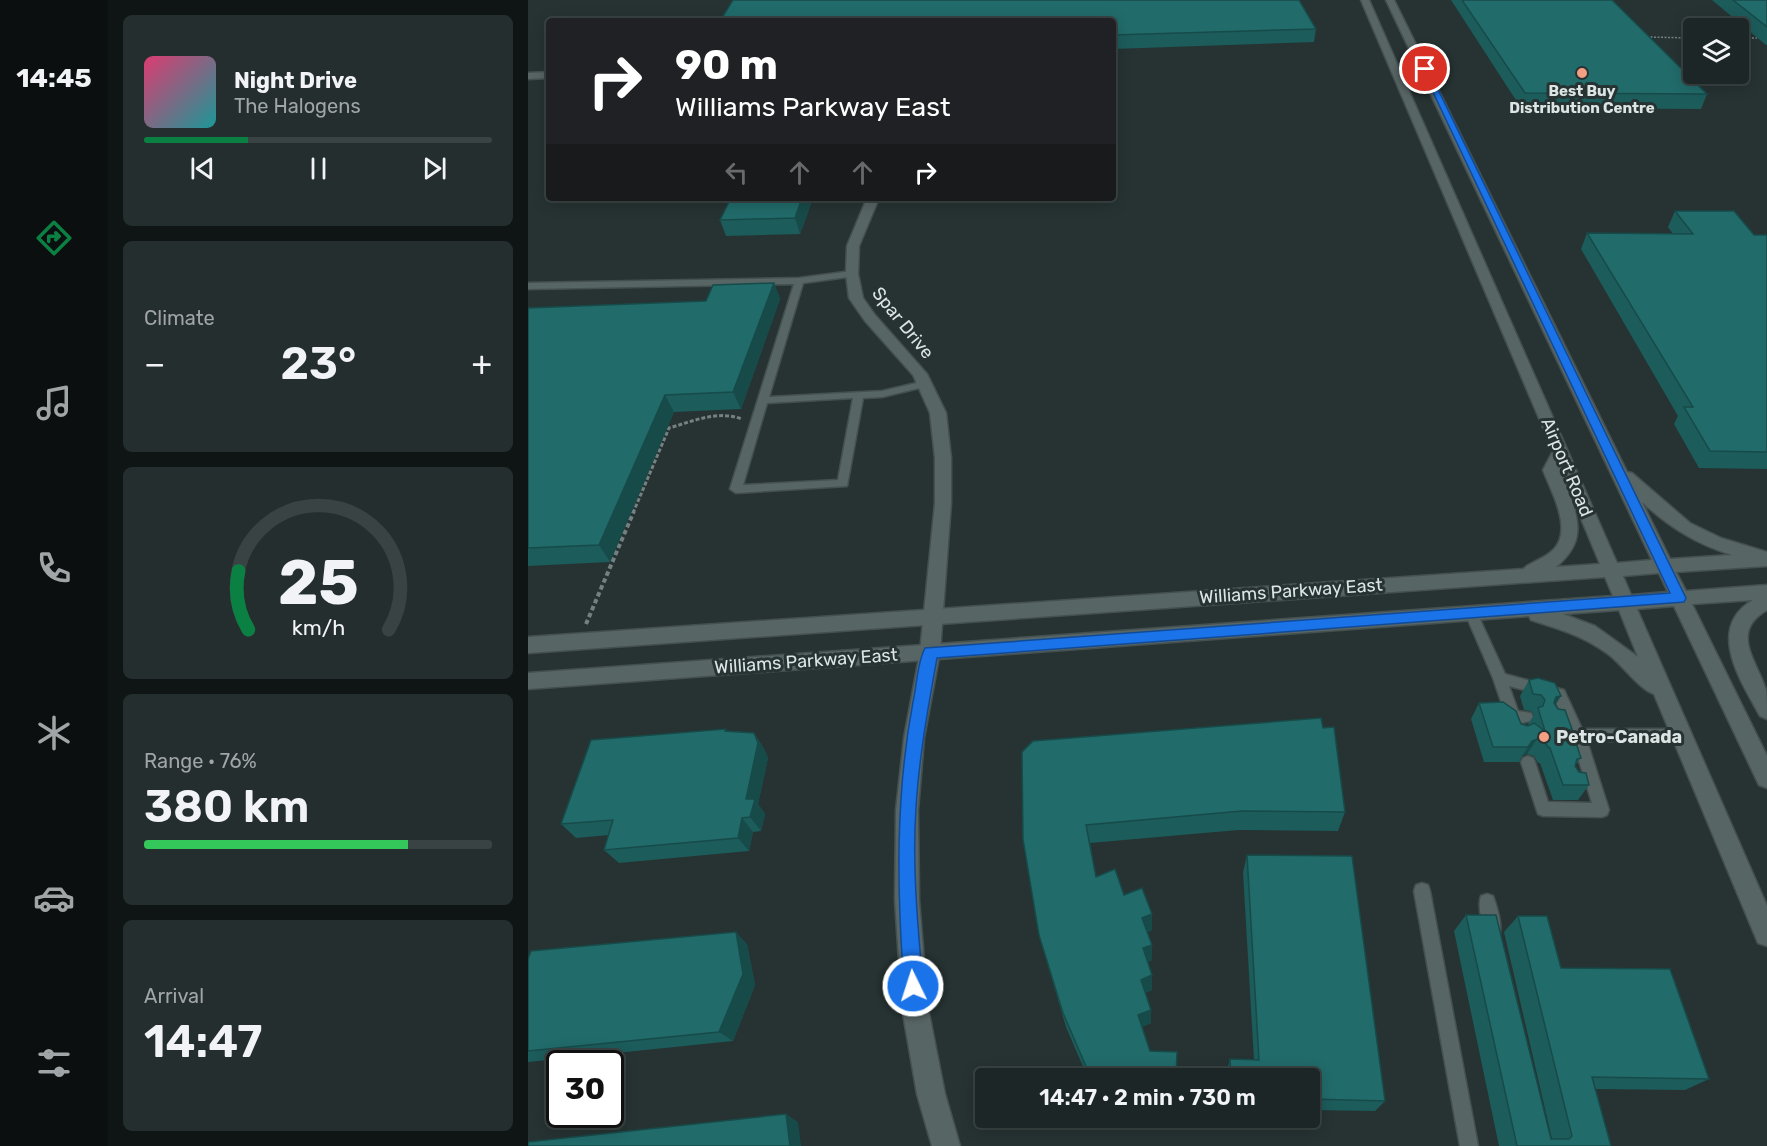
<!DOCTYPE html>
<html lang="en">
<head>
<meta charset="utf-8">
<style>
  body { margin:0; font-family:Rubik,sans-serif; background:#252e2e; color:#f1f3f6; height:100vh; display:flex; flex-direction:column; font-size:22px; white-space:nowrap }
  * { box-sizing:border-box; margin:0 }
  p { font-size:20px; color:#a0a5a7 }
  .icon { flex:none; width:33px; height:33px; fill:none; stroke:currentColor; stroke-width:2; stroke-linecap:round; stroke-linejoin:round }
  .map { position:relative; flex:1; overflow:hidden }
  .side { display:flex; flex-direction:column; gap:15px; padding:15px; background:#0f1515; width:420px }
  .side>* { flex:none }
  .hud { position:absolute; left:18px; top:18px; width:570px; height:183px; border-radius:6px; box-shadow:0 3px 15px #0003,0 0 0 2px #3a4343; background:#202124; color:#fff; overflow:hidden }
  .fabs { position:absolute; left:1155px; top:18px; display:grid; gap:12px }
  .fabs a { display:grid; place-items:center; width:66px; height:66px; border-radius:6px; background:#1c2626; box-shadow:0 3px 15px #0003,0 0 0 2px #3a4343; font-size:30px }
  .speed { position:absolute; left:18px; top:1050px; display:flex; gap:12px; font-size:30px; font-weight:700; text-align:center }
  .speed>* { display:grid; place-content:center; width:78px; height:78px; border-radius:50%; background:#1c2626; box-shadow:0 3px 15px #0003,0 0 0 2px #3a4343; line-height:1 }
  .speed .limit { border:3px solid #111; border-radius:9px; background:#fff; color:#111 }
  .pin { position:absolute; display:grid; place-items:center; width:51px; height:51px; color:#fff; margin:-26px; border:3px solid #fff; border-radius:50%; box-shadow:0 2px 6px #0007 }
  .me { position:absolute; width:66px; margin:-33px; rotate:356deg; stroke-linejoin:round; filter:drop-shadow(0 0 4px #0008) }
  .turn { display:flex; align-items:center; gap:21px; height:126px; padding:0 30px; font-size:27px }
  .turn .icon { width:78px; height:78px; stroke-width:2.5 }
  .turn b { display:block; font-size:42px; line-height:51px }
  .lanes { display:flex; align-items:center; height:57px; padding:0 30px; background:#0003; justify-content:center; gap:30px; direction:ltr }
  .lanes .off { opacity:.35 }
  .big { font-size:45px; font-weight:600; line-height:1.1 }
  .side .tile { flex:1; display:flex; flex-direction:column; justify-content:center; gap:9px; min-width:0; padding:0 21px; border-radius:9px; background:#252e2e }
  .side .dial { align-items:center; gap:0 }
  .dial svg { height:156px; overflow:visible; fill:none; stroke:#3a4343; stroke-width:7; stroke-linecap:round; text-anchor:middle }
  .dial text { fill:#f1f3f6; stroke:none }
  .song { display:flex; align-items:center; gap:18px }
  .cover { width:72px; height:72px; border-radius:9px; background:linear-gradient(135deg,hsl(340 70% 55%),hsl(180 70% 35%)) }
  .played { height:6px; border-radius:3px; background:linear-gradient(90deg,#0b8043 30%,#3a4343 30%) }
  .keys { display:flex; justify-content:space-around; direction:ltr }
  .heat { display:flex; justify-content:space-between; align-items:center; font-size:33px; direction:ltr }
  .charge { height:9px; border-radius:4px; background:linear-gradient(90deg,#34c759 76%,#3a4343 0) }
  .trip { position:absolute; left:447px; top:1068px; width:345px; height:60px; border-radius:6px; background:#1c2626; box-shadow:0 3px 15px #0003,0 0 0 2px #3a4343; font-weight:600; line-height:60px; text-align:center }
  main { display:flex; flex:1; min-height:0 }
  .dock { display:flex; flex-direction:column; width:108px; justify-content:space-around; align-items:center; background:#0b0f0f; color:#a0a5a7 }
  .dock .icon { width:42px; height:42px }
  .dock .current { color:#0b8043 }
  .dock b { font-size:27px; color:#f1f3f6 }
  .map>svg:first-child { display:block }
</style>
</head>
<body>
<main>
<nav class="dock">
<b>14:45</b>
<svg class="icon current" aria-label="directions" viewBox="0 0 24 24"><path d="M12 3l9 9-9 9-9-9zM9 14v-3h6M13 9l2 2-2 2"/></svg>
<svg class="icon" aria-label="music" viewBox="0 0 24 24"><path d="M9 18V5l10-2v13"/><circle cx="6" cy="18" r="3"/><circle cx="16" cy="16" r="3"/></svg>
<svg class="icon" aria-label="phone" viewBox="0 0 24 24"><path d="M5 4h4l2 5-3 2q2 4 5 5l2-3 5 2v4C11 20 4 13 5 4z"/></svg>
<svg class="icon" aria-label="climate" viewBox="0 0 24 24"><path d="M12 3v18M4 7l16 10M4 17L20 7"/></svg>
<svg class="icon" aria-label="car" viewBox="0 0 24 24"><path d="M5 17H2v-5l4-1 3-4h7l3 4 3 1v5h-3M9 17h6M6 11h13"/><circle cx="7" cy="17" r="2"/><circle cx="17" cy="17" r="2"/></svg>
<svg class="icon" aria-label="filters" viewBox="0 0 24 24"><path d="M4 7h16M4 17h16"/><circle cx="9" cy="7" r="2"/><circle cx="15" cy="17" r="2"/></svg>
</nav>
<section class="side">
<div class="tile">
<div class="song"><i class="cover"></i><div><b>Night Drive</b><p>The Halogens</p></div></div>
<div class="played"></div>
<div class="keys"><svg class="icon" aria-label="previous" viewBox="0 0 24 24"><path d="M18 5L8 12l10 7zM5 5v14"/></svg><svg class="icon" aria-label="pause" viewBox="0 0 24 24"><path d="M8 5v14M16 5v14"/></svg><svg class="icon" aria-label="next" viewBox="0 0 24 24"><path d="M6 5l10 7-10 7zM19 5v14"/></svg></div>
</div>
<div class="tile"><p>Climate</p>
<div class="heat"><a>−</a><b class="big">23°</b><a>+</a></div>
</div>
<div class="tile dial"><svg viewBox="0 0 100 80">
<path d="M14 69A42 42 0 1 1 86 69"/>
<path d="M14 69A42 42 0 0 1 9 39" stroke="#0b8043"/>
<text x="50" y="56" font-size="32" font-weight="700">25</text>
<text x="50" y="72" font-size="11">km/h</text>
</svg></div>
<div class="tile"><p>Range · 76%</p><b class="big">380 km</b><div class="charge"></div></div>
<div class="tile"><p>Arrival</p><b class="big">14:47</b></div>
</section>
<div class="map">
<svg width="1239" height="1146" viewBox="0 0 1239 1146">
  <rect width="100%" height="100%" fill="#263332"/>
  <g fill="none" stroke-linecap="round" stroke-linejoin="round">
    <!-- lane casing -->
    <g stroke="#444f4f" stroke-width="3">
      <g id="lane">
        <path d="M 324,271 L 327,272 L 327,276 L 275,283 L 241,397 L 354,391 L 397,381 L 402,384 L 400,386 L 354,397 L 335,398 L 319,486 L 208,493 L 202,489 L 266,284 L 0,289 L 0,283 L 271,278 ZM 325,398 L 310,480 L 215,485 L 239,403 Z"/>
        <polygon points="943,608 947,610 949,613 977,674 1036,690 1054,729 1153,729 1158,731 1160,735 1158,739 1153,741 1059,741 1081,810 1079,815 1074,817 1015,816 1010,814 993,762 995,758 1000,756 1005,758 1007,762 1020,802 1064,803 1043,735 1026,698 981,686 990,711 1003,713 1005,717 1003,721 992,723 986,727 981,725 965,678 937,613 939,610"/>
        <polygon points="894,883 900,885 902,891 950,1146 932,1146 886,891 888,885"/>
        <path d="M 959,894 L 965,896 C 969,907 975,926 971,937 L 965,939 L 959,937 C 955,926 949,907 953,896 Z"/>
      </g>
    </g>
    <!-- street casing -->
    <g stroke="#444f4f" stroke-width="3">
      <g id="street">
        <polygon points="21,72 21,78 0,79 0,73"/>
        <polygon points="339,198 351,198 331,246 330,274 335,298 347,315 399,374 418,413 423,458 423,503 412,652 396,738 390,810 391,900 400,1008 417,1094 432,1146 404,1146 389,1094 374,1008 367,900 368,810 376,738 392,652 407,503 407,458 402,413 385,375 337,321 321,298 318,274 319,246"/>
      </g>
    </g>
    <!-- secondary casing -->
    <g stroke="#444f4f" stroke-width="3">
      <path id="secondary" d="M 833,0 L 841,0 L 1089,563 L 1124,560 L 858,0 L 866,0 L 1099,472 L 1104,473 L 1162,523 L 1193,538 L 1239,552 L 1239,566 L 1148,572 L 1158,591 L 1239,585 L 1239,610 C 1201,632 1229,661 1238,690 C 1239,698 1239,710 1239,719 L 1232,716 C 1213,681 1177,628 1225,600 L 1164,604 L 1239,756 L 1239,788 L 1231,785 L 1146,606 L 1109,609 L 1239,906 L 1239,946 L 1230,943 L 1126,694 C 1111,689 1094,664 1080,654 C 1054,635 1033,630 1003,620 L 1001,616 L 0,689 L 0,673 L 1085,596 L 1077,577 L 0,653 L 0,637 L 995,569 C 1004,561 1017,559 1026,549 C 1045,529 1023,491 1015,470 L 1025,451 ZM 1032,468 L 1072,564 L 1028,567 C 1057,543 1052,522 1040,490 C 1037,483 1033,476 1032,468 ZM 1114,502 C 1141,527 1168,544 1204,555 L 1142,559 ZM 1131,573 L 1140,592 L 1103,595 L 1095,576 ZM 1091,610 L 1110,657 L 1067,626 L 1035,614 Z"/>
    </g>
    <!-- path-far2 -->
    <g stroke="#758080" stroke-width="1.5" stroke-dasharray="2 1.5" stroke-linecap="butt">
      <polyline points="1119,37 1166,38"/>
      <polyline points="1210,38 1229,38"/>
    </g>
    <!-- path-far1 -->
    <path stroke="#758080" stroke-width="3" stroke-dasharray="4 2" stroke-linecap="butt" d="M 105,513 L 141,428 C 166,421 189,410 214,419"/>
    <!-- path -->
    <polyline stroke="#758080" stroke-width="4" stroke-dasharray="4.5 3" stroke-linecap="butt" points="58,624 106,511"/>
    <!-- lane -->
    <use href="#lane" fill="#586565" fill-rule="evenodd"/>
    <!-- street -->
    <use href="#street" fill="#586565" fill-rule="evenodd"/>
    <!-- secondary -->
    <use href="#secondary" fill="#586565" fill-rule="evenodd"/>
  </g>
  <!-- wall -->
  <g fill="#1c5c5b">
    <polygon points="923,0 1084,0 1179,94 1173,109 993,108"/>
    <polygon points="1184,0 1239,0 1239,45 1238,45"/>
    <polygon points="585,21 788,29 786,42 585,49"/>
    <polygon points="285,198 272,234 198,236 192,220"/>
    <polygon points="1147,211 1226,235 1239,235 1239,469 1171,468 1146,424 1150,416 1053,249 1059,233 1145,234 1140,227"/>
    <polygon points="246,283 252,299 213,409 146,412 82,562 0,566 0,308 178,301"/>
    <polygon points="1001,680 1027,705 1037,738 1053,758 1047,766 1061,785 1050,800 1025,800 1012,763 1010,763 1006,756 999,754 995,755 991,762 956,762 943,719 951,703 993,724 1001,725 1000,724 1006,715 1003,711 996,710 992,696"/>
    <polygon points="199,731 226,733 236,749 240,758 230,804 237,814 233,831 225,832 221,851 91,863 76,850 81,835 48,838 33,824"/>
    <polygon points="494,752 817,812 810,831 710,830 562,843 568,877 624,914 624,930 619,932 624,945 624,960 619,962 624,975 624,990 617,993 623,1010 623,1023 614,1027 622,1051 648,1078 560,1078 538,1027 511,935"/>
    <polygon points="719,855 857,1101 847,1111 782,1110 782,1078 699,1078 699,1071 702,1059 726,1060 715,872"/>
    <polygon points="938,915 1023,1139 1024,1139 976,932 990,916 1033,968 1181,1079 1157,1090 1067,1089 1083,1146 971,1146 926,931"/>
    <polygon points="219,944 227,985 205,1041 0,1062 0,959"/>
  </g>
  <!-- shaded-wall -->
  <g fill="#174b4a">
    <polygon points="274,198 285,198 272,234 267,218"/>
    <polygon points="246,283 252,299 213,409 205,392"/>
    <polygon points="137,395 146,412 82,562 71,545"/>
    <polygon points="1033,696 1023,712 1028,697"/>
    <polygon points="1044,729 1033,744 1038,731"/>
    <polygon points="226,733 236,749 240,758 230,804 237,814 233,831 222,817 218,799"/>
    <polygon points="1009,739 999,754 995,755 1004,741"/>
    <polygon points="214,818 225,832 221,851 210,838"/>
    <polygon points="624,914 624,930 614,934 614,918"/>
    <polygon points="208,932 219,944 227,985 205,1041 191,1032"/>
    <polygon points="624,945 624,960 615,964 615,948"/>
    <polygon points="624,975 624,990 613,994 613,980"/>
    <polygon points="623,1010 623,1023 610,1028 610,1015"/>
    <polygon points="258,1114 270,1122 273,1146 262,1146"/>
  </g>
  <!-- building -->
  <g fill="#216b6a" stroke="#174b4a" stroke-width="1.5">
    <polygon points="205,0 771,0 788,29 585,35 585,21 192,21"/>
    <polygon points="934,0 1084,0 1179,94 997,93"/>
    <polygon points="1205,0 1239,0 1239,27"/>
    <polygon points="203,198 274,198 267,218 192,220"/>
    <polygon points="1147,211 1206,211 1226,235 1239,235 1239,452 1182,451 1156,407 1165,407 1059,233 1165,234"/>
    <polygon points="246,283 205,392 137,395 71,545 0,548 0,308 178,301 185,285"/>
    <polygon points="1010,678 1027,683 1033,696 1028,697 1026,703 1030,709 1037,710 1044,729 1038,731 1036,737 1040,742 1048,743 1053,758 1049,759 1047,766 1051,772 1058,773 1061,785 1035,785 1022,748 1020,747 1016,741 1009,739 1004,741 1000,747 965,747 951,703 975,702 988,711 993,724 1000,726 1006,723 1017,731 1010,708 1015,706 1017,700 1013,695 1005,694 1001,680"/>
    <polygon points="793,718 795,728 806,727 817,812 714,811 558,825 568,877 587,869 596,895 614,888 624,914 614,918 624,945 615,948 624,975 613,980 623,1010 610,1015 622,1051 649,1052 648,1078 563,1078 535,1013 511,935 495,839 494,752 505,741"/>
    <polygon points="198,729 197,731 226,733 230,743 218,799 227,799 222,817 214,818 210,838 76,850 85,820 33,824 63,740"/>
    <polygon points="719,855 824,856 857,1101 782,1099 782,1078 703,1078 702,1059 731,1060"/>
    <polygon points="938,915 968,915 1023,1139 1041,1139 1044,1136 990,916 1019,916 1033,968 1142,969 1181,1079 1064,1077 1083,1146 989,1146"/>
    <polygon points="208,932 215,974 191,1032 0,1051 0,959 3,951"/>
    <polygon points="258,1114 262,1146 0,1146 0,1142"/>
  </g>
  <!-- route -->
  <path fill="#1a73e8" stroke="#114b97" stroke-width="1.5" d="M 897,67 L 900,69 L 1158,598 L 1156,602 L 409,658 C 400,708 391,757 388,808 C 384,867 390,927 395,986 L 392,993 L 385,996 L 379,993 L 376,986 C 369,891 367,797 385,702 C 389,685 389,663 397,648 L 1142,593 L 894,69 Z"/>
  <!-- markers -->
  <g fill="#f39f83" stroke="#263332" stroke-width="2">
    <circle cx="1054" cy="73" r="6"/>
    <circle cx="1016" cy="737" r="6"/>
  </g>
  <g text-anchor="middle" stroke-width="6" stroke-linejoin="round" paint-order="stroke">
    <!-- far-poi labels -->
    <g font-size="15" font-weight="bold" fill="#dce4e4" stroke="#263332">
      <text x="1054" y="96">Best Buy<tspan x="1054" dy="17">Distribution Centre</tspan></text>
    </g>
    <!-- street labels -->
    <g font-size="18" fill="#dce4e4" stroke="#263332">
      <text transform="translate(375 323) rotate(51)" y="6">Spar Drive</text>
      <text transform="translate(1039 467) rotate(67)" y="6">Airport Road</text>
      <text transform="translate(763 591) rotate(-4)" y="6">Williams Parkway East</text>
      <text transform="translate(278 661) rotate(-4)" y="6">Williams Parkway East</text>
    </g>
    <!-- poi labels -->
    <g font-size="18" font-weight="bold" fill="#dce4e4" stroke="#263332" text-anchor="start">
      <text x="1028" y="743">Petro-Canada</text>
    </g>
  </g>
</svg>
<div class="fabs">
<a><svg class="icon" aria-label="layers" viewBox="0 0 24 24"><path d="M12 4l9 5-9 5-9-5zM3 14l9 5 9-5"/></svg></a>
</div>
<div class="speed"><div class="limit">30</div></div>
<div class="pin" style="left:897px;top:69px;background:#d93025"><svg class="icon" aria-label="arrive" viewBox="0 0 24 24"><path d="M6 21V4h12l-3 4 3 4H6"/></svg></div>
<svg class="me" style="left:385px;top:986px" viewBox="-20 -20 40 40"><circle r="17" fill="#1a73e8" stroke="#fff" stroke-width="3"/><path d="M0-11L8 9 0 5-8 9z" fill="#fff"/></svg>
<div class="trip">14:47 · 2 min · 730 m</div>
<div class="hud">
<div class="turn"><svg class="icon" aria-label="right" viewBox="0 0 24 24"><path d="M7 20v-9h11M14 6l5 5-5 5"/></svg><div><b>90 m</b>Williams Parkway East</div></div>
<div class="lanes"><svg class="icon off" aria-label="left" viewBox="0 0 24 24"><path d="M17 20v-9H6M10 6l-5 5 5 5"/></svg><svg class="icon off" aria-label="ahead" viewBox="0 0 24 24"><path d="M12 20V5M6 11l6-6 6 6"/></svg><svg class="icon off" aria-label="ahead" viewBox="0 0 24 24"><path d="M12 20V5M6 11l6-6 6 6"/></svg><svg class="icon" aria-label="right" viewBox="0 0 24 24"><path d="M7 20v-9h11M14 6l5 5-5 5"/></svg></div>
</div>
</div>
</main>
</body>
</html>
